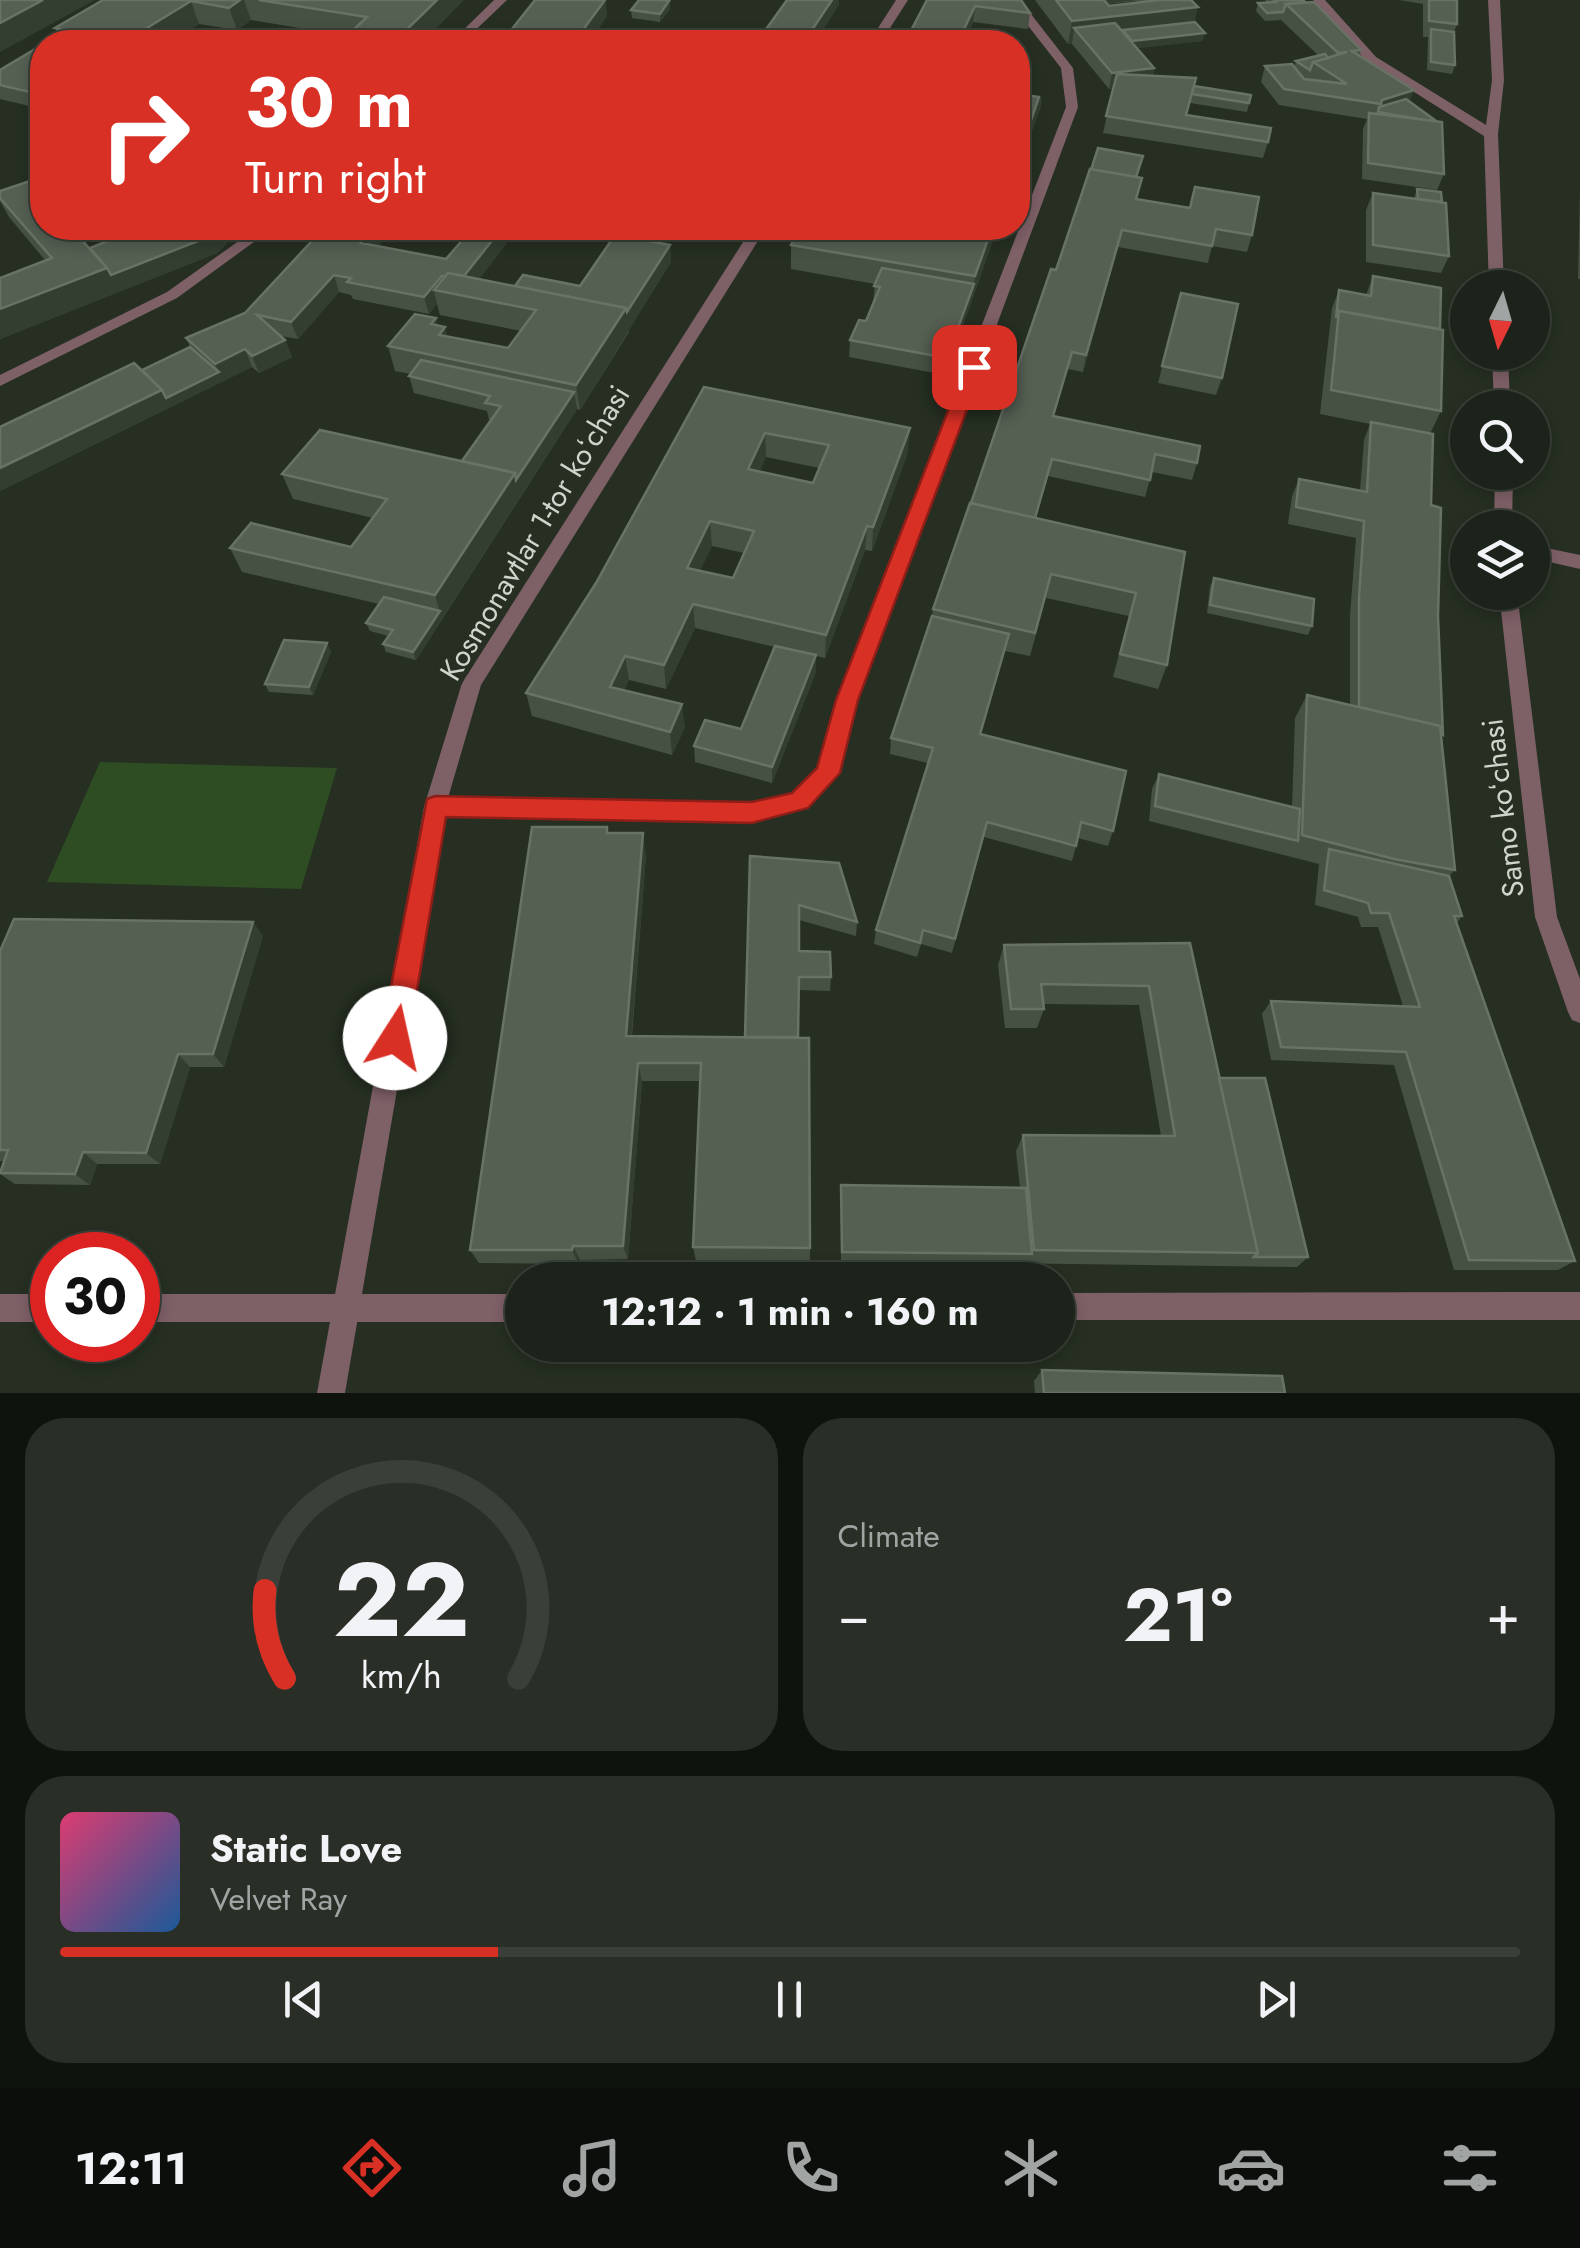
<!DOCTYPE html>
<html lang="en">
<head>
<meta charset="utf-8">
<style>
  body { margin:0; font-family:Jost,sans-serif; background:#292f27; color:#f1f3f6; height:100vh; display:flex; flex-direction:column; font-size:38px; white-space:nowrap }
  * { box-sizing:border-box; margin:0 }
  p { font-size:32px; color:#a0a4a2 }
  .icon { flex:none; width:55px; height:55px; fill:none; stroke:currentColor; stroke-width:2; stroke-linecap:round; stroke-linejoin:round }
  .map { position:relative; height:1393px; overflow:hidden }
  .details { display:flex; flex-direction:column; gap:25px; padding:25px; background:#0f130e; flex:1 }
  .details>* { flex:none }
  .banner { position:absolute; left:30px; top:30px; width:1000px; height:210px; border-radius:40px; box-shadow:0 5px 15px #0003,0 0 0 2px #3a4039; background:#d93025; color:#fff; overflow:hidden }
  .needle { width:65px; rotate:185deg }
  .controls { position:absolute; left:1450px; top:270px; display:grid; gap:20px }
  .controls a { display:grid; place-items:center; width:100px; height:100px; border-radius:50%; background:#1c231a; box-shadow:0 5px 15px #0003,0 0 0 2px #3a4039; font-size:50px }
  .speed { position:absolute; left:30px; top:1232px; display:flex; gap:20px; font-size:50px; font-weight:700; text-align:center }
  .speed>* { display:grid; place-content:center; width:130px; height:130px; border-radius:50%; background:#1c231a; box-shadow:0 5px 15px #0003,0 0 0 2px #3a4039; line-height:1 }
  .speed .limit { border:15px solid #d22; background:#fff; color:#111 }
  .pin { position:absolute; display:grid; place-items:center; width:85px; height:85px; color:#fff; margin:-42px; border-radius:20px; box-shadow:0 5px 15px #0006 }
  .me { position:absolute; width:110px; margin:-55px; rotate:10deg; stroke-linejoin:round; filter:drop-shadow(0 0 8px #0008) }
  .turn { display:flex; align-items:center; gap:35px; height:210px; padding:0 50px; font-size:45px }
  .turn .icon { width:130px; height:130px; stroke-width:2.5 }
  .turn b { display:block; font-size:70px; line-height:85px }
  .big { font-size:75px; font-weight:700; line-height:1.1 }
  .details .card { flex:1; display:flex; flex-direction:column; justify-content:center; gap:15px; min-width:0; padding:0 35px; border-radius:40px; background:#292f27 }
  .details .dial { align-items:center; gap:0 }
  .dial svg { height:260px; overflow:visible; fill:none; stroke:#3a4039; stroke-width:7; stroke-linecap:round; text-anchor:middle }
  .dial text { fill:#f1f3f6; stroke:none }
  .song { display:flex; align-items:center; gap:30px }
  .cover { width:120px; height:120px; border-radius:15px; background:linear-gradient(135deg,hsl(340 70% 55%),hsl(210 70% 35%)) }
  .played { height:10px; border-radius:5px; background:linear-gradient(90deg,#d93025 30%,#3a4039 30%) }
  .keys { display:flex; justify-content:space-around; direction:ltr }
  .heat { display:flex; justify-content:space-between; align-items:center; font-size:55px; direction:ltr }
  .details .tiles { flex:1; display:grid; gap:25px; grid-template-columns:1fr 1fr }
  .card:last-child { grid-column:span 2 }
  .trip { position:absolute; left:505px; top:1262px; width:570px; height:100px; border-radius:50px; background:#1c231a; box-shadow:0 5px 15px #0003,0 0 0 2px #3a4039; font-weight:700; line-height:100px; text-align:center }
  .dock { display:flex; height:160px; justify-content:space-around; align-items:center; background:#0b0e0a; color:#a0a4a2 }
  .dock .icon { width:70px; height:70px }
  .dock .selected { color:#d93025 }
  .dock b { font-size:45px; color:#f1f3f6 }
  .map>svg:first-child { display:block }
</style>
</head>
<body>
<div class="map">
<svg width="1580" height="1393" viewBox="0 0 1580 1393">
  <rect width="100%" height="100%" fill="#262f22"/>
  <!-- green -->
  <polygon fill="#2e4d23" points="100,762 337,768 301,889 47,882"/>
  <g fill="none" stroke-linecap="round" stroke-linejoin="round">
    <!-- lane -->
    <g fill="#7e6067" fill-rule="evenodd">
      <polygon points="1532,545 1580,555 1580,569 1532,558"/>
      <polygon points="1580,1292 1580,1320 1058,1320 1058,1293"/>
      <rect x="0" y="1294" width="52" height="28"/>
      <rect x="138" y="1294" width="384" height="28"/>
    </g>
    <!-- street -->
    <g fill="#7e6067" fill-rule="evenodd">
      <polygon points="494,0 507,0 463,42 451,42"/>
      <polygon points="896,0 908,0 881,42 869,42"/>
      <polygon points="1008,0 1020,0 1073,68 1078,107 857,700 835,779 807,807 799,810 752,821 444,816 345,1393 317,1393 424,807 462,683 752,228 766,228 481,685 448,798 752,803 793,794 819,769 837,700 1066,107 1061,68"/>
      <polygon points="1313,0 1325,0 1376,57 1486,125 1492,80 1488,0 1500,0 1504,80 1498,134 1504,288 1489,288 1484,136 1368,63"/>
      <polygon points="257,228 273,228 177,298 0,386 0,375 167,292"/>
      <polygon points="1492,352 1508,352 1510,408 1494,408"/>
      <polygon points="1495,472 1513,472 1512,528 1494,528"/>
      <polygon points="1499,592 1517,592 1557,917 1580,979 1580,1023 1572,1020 1568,1012 1535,917"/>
    </g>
  </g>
  <!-- wall -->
  <g fill="#465143" fill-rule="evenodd">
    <polygon points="103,0 464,0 348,36 251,20 237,30 199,24 170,42 46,42 58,35 55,28"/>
    <polygon points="605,0 607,16 588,42 509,42 508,34"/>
    <polygon points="927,0 1030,13 1028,29 973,22 964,42 905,42"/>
    <path d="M 1035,0 L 1191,0 L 1195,22 L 1205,33 L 1202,41 L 1137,48 L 1154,68 L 1153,76 L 1191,95 L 1251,95 L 1247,112 L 1190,103 L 1186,115 L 1268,142 L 1263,158 L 1103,133 L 1113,89 L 1109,89 L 1072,44 L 1068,44 ZM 1136,1 L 1137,3 L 1109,6 L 1107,4 Z"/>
    <polygon points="1265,0 1303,0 1361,50 1359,56 1410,102 1444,174 1437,190 1362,179 1363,129 1367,119 1279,105 1261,82 1265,66 1294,67 1296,61 1319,56 1281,20 1265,21 1256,11 1258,3 1267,3"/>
    <polygon points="1399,0 1457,0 1457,24 1454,32 1455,65 1452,74 1427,70 1428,37 1423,37 1423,4"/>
    <polygon points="669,1 670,9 660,22 632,18 631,10"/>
    <polygon points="42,45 42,109 0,99 0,70"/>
    <polygon points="1018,94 1041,106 1021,161 1018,161"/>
    <polygon points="1137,177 1137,199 1252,235 1247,252 1212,246 1208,263 1118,247 1083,372 1068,369 1054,416 1197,463 1192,480 1152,472 1145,497 1048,476 1036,518 1185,552 1167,665 1158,689 1113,677 1129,616 1046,598 1030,656 1005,651 981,735 1113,831 1108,846 1078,838 1072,861 984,837 952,953 921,944 917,957 874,944 876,930 928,763 890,754 891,738 932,616 933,609 1056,270"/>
    <polygon points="1580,187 1580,279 1578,279"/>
    <polygon points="1417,189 1449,256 1441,273 1366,262 1366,210 1373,193 1414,198"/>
    <polygon points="0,191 90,248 140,228 242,228 217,253 0,339 0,278 45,260 9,217 0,201"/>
    <polygon points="324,228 395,228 378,246 446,259 473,228 545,228 539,235 516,231 479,279 515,286 580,286 670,245 671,262 629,329 629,332 580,410 577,409 416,660 386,652 383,644 388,636 370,631 366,623 379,604 242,572 230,548 351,547 373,518 293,499 282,474 462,461 491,421 489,420 487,411 414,393 409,376 411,374 395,371 388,346 436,318 437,325 447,336 508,348 521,331 440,315 437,304 429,314 353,299 351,295 339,292 298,339 281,336 285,340 292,357 259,373 252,367 0,491 0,427 142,370 190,347 186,338 245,313"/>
    <polygon points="878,228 877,229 931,238 935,228 996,228 994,237 945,375 849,357 850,340 866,321 873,303 875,284 791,269 791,245"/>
    <polygon points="1373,276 1440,329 1441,411 1430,434 1431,505 1443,735 1442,738 1455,870 1449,876 1462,916 1457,923 1575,1261 1558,1270 1454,1270 1394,1065 1271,1060 1262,1014 1271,1001 1403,1006 1378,927 1361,927 1358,917 1315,905 1319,864 1149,821 1152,789 1159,774 1292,807 1295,718 1307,695 1350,705 1350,615 1356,538 1288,524 1292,496 1299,479 1360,491 1364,440 1370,424 1320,414 1332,308 1339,290 1366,295"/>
    <polygon points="1181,293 1222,378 1216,395 1158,383"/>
    <path d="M 704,387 L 908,452 L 872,551 L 865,550 L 825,658 L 816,656 L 816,672 L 772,783 L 695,762 L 694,746 L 741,729 L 775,647 L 695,628 L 666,689 L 629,680 L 624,690 L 685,727 L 672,755 L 532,716 L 526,693 L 596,583 ZM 766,457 L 819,468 L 813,483 L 759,472 ZM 712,546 L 744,553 L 733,578 L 700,570 Z"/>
    <polygon points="1214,578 1312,626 1308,635 1207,613 1210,586"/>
    <polygon points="327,643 331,652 313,695 269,692 265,684"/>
    <polygon points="609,833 646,855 632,1036 745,1037 750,856 857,922 856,936 799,920 799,951 831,977 830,991 799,990 798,1037 810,1248 810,1262 696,1261 693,1247 701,1081 642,1081 628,1259 580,1260 579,1264 479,1263 470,1250"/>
    <polygon points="253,922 263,936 224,1067 190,1067 160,1164 97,1164 90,1185 15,1184 0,1174 3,1161 0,1161 0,951"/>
    <polygon points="1190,943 1219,1078 1308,1257 1297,1267 841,1261 841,1185 1020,1188 1016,1151 1023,1135 1161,1136 1139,1005 1043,1004 1044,1009 1037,1028 1005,1028 998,965 1004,945"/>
    <polygon points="1042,1370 1285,1393 1035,1393 1034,1381"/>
  </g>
  <!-- shaded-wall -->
  <g fill="#333d30">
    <polygon points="43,0 95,0 0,52 0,23"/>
    <polygon points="240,0 244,0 251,20 237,30 229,8"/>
    <polygon points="437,0 464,0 423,42 394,42"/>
    <polygon points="605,0 607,16 588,42 575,42"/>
    <polygon points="832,0 839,0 839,5 815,42 804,42"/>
    <polygon points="1088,0 1136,0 1087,6"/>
    <polygon points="191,1 199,24 170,42 124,42"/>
    <polygon points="669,1 670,9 660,22 660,14"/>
    <polygon points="975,6 973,22 964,42 958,42"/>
    <polygon points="1198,7 1193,30 1123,30 1122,38 1074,28 1072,44 1068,44 1072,21"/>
    <polygon points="1205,33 1202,41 1131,49 1132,41"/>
    <polygon points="1154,68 1151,84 1109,89 1112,73"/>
    <polygon points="1414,90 1408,106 1378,112 1382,100"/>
    <polygon points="1039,97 1042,98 1041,106 1021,161 1025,138"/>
    <polygon points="219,228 242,228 217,253 0,339 0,309 107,268"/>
    <polygon points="375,228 395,228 366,260 361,243"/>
    <polygon points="502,228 516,228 516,231 465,297 461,280"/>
    <polygon points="992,228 996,228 994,237 972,301 975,276"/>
    <polygon points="1122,230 1118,247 1083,372 1086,355"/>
    <polygon points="670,245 671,262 580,410 576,385"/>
    <polygon points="334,275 339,292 298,339 291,322"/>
    <polygon points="442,276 446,293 434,290 437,304 429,314 424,297"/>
    <polygon points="974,284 972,301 945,375 947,358"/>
    <polygon points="436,318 440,334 445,327 451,351 445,359 441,343 431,324"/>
    <polygon points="285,340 292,357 259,373 252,356"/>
    <polygon points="245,349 252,367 0,491 0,468 162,390 219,372 215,364"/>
    <polygon points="1072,352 1068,369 1049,433 1053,416"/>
    <polygon points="574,392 577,409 520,497 516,480"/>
    <polygon points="910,428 908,452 872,551 873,527"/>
    <polygon points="765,433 766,457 749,494 748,469"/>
    <polygon points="515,473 520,497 442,619 435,595"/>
    <polygon points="710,521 712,546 690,592 687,568"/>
    <polygon points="867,526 865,550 825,658 826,635"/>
    <polygon points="693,604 695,628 666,689 664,665"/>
    <polygon points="440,611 442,619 416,660 413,652"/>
    <polygon points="1009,634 1005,651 977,750 980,734"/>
    <polygon points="327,643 331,652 313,695 309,687"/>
    <polygon points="816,655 816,672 772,783 772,767"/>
    <polygon points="625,656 629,680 614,710 610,687"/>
    <polygon points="682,704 685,727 672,755 670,732"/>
    <polygon points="643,833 646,855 630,1054 626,1036"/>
    <polygon points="253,922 263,936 224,1067 213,1054"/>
    <polygon points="178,1054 190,1067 160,1164 146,1153"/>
    <polygon points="638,1063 642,1081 628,1259 623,1246"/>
    <polygon points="83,1152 97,1164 90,1185 75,1174"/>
    <polygon points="573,1246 580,1260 579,1264 572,1250"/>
  </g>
  <!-- building -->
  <g fill="#555f52" stroke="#687265" stroke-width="2.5" fill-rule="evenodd">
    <polygon points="0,0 43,0 0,23"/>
    <polygon points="103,0 240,0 229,8 191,1 124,42 115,42 55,28"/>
    <polygon points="259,0 437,0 394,42 341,42 367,17"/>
    <polygon points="535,0 605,0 574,42 508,34"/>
    <polygon points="639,0 663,0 669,1 660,14 631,10"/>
    <polygon points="787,0 832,0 804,42 757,42"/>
    <polygon points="927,0 1021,0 1030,13 975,6 958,42 905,42"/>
    <polygon points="1056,0 1104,0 1109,6 1159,0 1191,0 1198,7 1072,21"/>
    <polygon points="1274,0 1303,0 1305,2 1286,4 1283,12 1267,13 1258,3 1276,2"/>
    <polygon points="1429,0 1457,0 1457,24 1429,21"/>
    <polygon points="1314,2 1361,50 1352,51 1414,90 1382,100 1381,104 1284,89 1265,66 1292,64 1304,79 1347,84 1313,62 1347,52 1338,53 1286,4"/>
    <polygon points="1195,22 1205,33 1132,41 1123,30"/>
    <polygon points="1115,23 1154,68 1112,73 1074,28"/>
    <polygon points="1431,29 1454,32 1455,65 1431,62"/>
    <polygon points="58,35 88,42 46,42"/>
    <polygon points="200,35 248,42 190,42"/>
    <polygon points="42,45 42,95 0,85 0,70"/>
    <polygon points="1325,54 1328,58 1313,62 1310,70 1296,61"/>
    <polygon points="1117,74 1196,78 1186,115 1271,128 1268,142 1106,116"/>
    <polygon points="1194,86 1251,95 1249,103 1192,94"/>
    <polygon points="1018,94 1039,97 1025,138 1018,136"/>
    <polygon points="1406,99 1436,121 1436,122 1378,112 1379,107"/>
    <polygon points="1369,113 1442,122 1444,174 1368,163"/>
    <polygon points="1098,148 1143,156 1136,177 1091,170"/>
    <polygon points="1090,169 1142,178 1136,199 1190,208 1195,187 1259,197 1252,235 1216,229 1212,246 1122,230 1086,355 1072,352 1053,416 1200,446 1197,463 1155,454 1150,480 1052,459 1035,518 971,503 1051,269 1056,270"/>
    <polygon points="30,181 42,195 42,228 71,228 107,268 0,309 0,278 52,258 0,198 0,191"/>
    <polygon points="1417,189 1441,192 1442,202 1418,199"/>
    <polygon points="1373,193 1446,203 1449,256 1373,245"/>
    <polygon points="140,228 219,228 211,236 111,275 107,268 90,248"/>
    <polygon points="324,228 375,228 361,243 446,259 473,228 502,228 464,276 448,273 445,277 442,276 424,297 347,282 351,278 334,275 291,322 257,315 285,340 252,356 245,349 215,364 186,338 245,313"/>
    <polygon points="800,228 868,228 931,238 935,228 992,228 975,276 791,245"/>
    <polygon points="615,235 670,245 627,312 626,308 515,286 523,275 580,286"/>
    <polygon points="882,268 974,284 947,358 850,340 859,320 866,321 880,287 874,286"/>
    <polygon points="448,273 626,308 576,385 388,346 415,314 436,318 431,324 445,327 439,335 508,348 536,310 434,290"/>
    <polygon points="1373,276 1441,288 1440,329 1339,311 1336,318 1339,290 1371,296"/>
    <polygon points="1181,293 1238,304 1222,378 1162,366"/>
    <polygon points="1339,311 1443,330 1441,411 1331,390"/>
    <polygon points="190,347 219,372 166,398 162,390 142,370"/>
    <polygon points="421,360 574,392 516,480 515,473 462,461 501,406 485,403 490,396 409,376"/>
    <polygon points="134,363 162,390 0,468 0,427"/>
    <path d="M 704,387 L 910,428 L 873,527 L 867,526 L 826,635 L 693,604 L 664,665 L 625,656 L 610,687 L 682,704 L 670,732 L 526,693 L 596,583 ZM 765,433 L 829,445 L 813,483 L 748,469 ZM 710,521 L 754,531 L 733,578 L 687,568 Z"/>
    <polygon points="1371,422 1433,434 1431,505 1441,508 1438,616 1443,735 1441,734 1440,726 1359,707 1359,598 1364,521 1296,507 1299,479 1367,492"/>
    <polygon points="320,430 515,473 435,595 230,548 251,523 351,547 387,499 282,474"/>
    <polygon points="970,503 1185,552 1167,665 1120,654 1136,593 1051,574 1035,633 933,609"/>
    <polygon points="1214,578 1314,599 1312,626 1210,605"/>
    <polygon points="384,597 440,611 413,652 383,644 393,630 366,623"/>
    <polygon points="932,616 1009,634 980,734 1126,771 1113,831 1081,822 1076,846 987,822 955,939 923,930 920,943 876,930 933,748 891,738"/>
    <polygon points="284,640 327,643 309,687 265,684"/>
    <polygon points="775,646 816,655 772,767 694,746 705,720 741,729"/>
    <polygon points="1307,695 1440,726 1455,870 1394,859 1302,835"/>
    <polygon points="1159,774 1300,809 1298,841 1155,806"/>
    <polygon points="532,827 607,827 607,833 643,833 626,1036 809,1038 810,1248 693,1247 701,1063 638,1063 623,1246 573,1246 572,1250 470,1250"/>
    <polygon points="1329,849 1449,876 1462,916 1454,916 1575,1261 1469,1260 1406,1052 1281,1047 1271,1001 1420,1007 1389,913 1371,913 1368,903 1324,890"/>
    <polygon points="750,856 839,863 857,922 799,905 799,951 830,952 831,977 799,977 798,1037 745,1037"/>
    <polygon points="14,919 253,922 213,1054 178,1054 146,1153 83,1152 75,1174 0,1173 8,1150 0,1150 0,951"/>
    <polygon points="1190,943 1258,1253 1034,1250 1023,1135 1175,1136 1149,986 1041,984 1044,1009 1011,1009 1004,945"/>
    <polygon points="1219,1078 1265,1078 1308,1257 1254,1257 1258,1253"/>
    <polygon points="841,1185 1026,1188 1032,1254 842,1252"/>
    <polygon points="1042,1370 1282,1376 1285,1393 1044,1393"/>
  </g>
  <!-- route -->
  <polygon fill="#d93025" stroke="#8d1f18" stroke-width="2.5" points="974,361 983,367 858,700 840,773 808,808 752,823 446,817 409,1038 405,1047 395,1051 385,1047 381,1038 427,799 435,796 752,802 792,793 817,768 836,700 965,367"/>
  <g text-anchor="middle" stroke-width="10" stroke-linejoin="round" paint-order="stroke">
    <!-- street labels -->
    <g font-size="30" fill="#cfd5cd" stroke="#262f22">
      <text transform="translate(535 533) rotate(-59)" y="10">Kosmonavtlar 1-tor koʻchasi</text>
      <text transform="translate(1503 808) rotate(-97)" y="10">Samo koʻchasi</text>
    </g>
  </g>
</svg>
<div class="controls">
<a><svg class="needle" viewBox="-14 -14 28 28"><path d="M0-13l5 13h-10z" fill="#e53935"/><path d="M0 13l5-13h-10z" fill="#a0a4a2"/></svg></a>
<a><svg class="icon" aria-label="search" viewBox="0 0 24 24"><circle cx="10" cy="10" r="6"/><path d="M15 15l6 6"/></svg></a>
<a><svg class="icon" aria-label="layers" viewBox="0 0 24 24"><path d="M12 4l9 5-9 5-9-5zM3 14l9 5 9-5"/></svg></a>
</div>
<div class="speed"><div class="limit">30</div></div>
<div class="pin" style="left:974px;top:367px;background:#d93025"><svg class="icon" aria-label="arrive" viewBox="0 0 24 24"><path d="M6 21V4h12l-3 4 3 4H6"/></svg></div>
<svg class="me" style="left:395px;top:1038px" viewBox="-20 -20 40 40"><circle r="19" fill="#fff"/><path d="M0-13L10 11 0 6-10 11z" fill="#d93025"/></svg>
<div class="trip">12:12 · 1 min · 160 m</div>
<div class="banner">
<div class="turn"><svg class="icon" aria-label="right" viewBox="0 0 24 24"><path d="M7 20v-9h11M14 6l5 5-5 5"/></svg><div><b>30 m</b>Turn right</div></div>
</div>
</div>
<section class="details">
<div class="tiles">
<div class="card dial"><svg viewBox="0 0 100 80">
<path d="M14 69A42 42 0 1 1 86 69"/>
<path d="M14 69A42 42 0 0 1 8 42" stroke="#d93025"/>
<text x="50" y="56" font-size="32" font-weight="700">22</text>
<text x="50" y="72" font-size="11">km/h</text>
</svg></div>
<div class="card"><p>Climate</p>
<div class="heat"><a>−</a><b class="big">21°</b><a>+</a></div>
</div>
<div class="card">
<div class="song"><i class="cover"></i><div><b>Static Love</b><p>Velvet Ray</p></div></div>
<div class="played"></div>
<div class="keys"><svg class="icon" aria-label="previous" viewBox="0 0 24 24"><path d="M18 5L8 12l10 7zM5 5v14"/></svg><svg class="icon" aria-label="pause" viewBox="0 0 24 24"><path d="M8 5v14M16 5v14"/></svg><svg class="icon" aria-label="next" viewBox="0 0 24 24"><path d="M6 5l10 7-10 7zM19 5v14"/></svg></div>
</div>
</div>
</section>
<nav class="dock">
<b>12:11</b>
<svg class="icon selected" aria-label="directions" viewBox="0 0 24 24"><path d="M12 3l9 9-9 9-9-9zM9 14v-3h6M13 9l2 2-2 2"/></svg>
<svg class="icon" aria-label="music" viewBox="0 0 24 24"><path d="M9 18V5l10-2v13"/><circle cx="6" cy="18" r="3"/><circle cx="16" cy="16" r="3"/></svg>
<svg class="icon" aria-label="phone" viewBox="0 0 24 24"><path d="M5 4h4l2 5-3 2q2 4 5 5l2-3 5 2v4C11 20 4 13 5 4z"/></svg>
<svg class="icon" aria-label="climate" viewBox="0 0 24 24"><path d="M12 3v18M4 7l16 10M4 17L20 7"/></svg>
<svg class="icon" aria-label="car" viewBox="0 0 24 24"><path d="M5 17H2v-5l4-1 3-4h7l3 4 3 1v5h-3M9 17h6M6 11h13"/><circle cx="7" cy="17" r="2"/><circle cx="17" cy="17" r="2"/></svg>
<svg class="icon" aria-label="filters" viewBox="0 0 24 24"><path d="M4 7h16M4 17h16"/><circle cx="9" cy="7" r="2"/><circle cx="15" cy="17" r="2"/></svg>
</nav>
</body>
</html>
